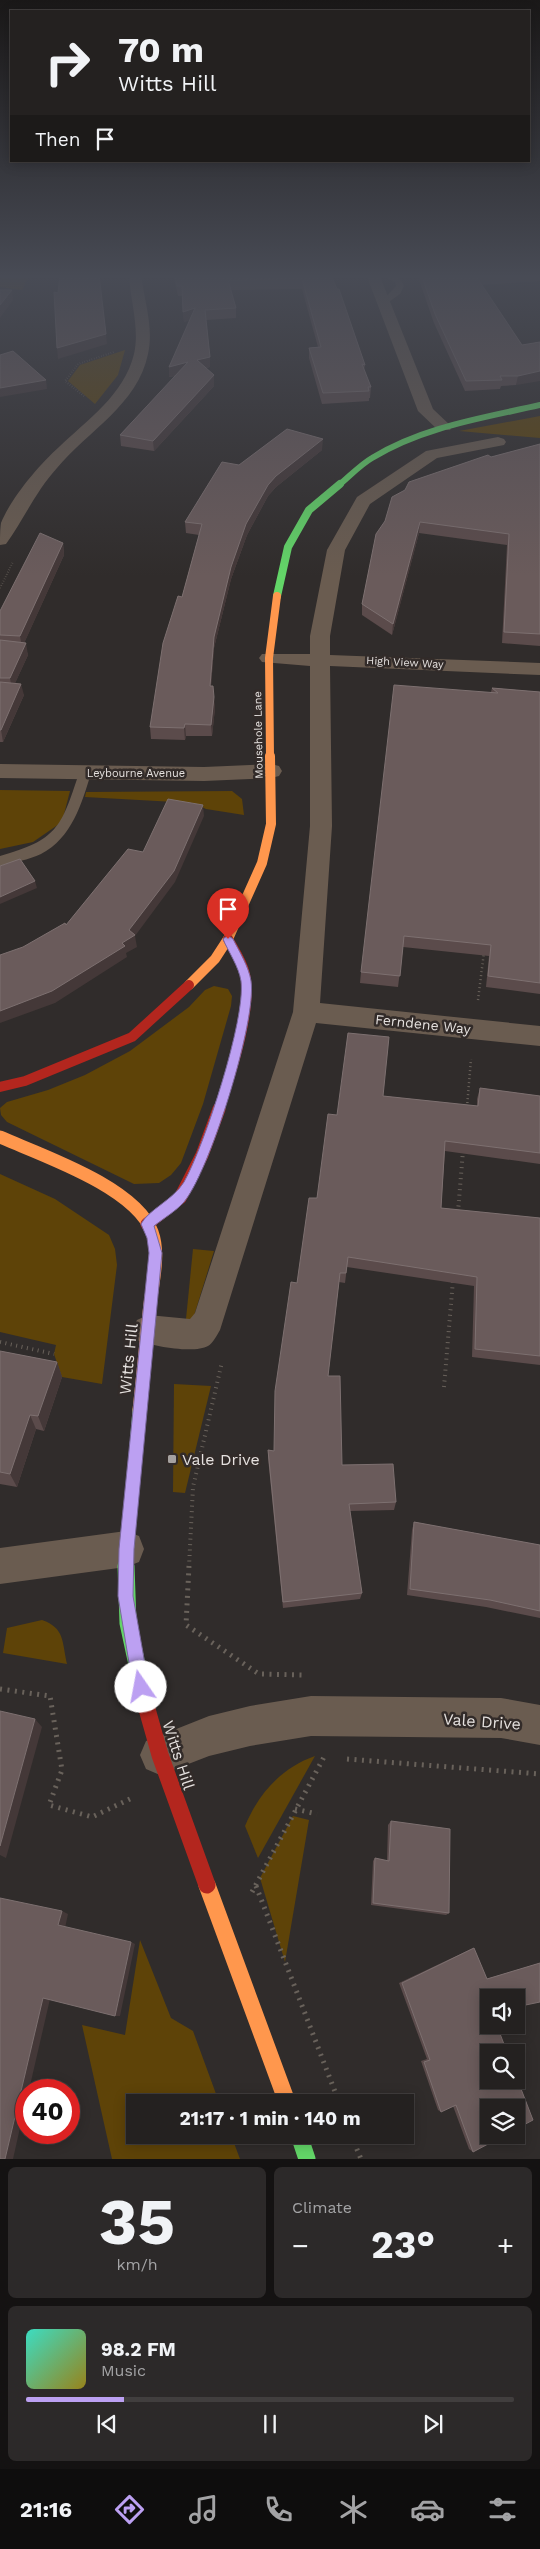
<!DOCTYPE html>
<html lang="en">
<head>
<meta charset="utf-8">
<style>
  body { margin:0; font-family:"Work Sans",sans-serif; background:#2c2929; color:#f1f3f6; height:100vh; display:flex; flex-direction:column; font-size:19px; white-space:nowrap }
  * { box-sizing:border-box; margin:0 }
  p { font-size:16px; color:#a3a3a5 }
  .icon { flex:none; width:28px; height:28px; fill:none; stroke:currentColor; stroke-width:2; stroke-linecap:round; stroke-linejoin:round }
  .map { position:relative; height:2159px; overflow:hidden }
  .panel { display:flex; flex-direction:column; gap:8px; padding:8px; background:#141212; flex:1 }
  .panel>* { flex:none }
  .top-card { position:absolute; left:10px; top:10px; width:520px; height:152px; border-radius:0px; box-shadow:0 2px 12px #0003,0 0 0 1px #413e3e; background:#242120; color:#f1f3f6; overflow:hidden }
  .buttons { position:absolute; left:480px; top:1989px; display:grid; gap:10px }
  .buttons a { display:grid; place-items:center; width:45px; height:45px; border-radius:0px; background:#242120; box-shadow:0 2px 12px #0003,0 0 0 1px #413e3e; font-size:25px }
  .speed { position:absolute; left:15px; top:2079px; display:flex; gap:10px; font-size:25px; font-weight:700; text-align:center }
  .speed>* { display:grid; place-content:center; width:65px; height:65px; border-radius:50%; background:#242120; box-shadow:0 2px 12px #0003,0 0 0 1px #413e3e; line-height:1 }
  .speed .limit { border:8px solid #d22; background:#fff; color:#111 }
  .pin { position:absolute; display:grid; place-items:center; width:42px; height:42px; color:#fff; margin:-51px -21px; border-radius:50% 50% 50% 0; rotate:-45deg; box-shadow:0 0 5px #0007 }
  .pin .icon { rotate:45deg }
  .me { position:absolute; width:55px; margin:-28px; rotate:348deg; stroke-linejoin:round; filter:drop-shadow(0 0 4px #0008) }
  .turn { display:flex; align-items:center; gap:18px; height:105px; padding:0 25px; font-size:22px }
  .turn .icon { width:65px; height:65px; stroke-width:2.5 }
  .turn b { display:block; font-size:35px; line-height:42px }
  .then { display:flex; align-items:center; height:48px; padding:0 25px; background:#0003; gap:10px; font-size:19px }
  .big { font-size:38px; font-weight:700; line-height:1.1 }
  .panel .card { flex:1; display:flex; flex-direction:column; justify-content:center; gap:8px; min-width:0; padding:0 18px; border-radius:8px; background:#2c2929 }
  .panel .dial { align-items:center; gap:0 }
  .dial b { font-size:65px; line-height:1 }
  .song { display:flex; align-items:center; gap:15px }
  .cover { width:60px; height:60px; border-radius:8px; background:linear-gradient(135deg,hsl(170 70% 55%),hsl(50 70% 35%)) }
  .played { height:5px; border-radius:2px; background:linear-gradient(90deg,#bca0f2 20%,#413e3e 20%) }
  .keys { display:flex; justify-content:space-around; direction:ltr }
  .heat { display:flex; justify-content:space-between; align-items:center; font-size:28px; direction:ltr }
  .panel .tiles { flex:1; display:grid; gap:8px; grid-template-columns:1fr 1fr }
  .card:last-child { grid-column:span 2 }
  .trip { position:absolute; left:126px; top:2094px; width:288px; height:50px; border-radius:0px; background:#242120; box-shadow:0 2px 12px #0003,0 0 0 1px #413e3e; font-weight:700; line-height:50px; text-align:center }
  .tabs { display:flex; height:80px; justify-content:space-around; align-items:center; background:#0e0d0d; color:#a3a3a5 }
  .tabs .icon { width:35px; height:35px }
  .tabs .selected { color:#bca0f2 }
  .tabs b { font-size:22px; color:#f1f3f6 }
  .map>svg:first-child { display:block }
</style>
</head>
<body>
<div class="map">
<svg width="540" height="2159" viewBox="0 0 540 2159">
  <rect width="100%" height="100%" fill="#302c2b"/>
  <!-- green -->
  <g fill="#5e4308">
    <polygon points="0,274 30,274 22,290 0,287"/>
    <polygon points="125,350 118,375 95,404 68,381 80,365"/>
    <polygon points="540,416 540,438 459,431"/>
    <polygon points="0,790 70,791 62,822 33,842 0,849"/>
    <polygon points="232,791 242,799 244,815 206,809 193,803 85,797 86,792"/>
    <polygon points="214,986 228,989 232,996 231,1006 203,1104 181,1163 171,1175 159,1183 134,1184 7,1122 1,1115 0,1108 7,1102 48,1090 85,1075 130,1051 189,1007 205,990"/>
    <polygon points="0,1174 55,1199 109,1235 115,1249 117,1265 102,1384 62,1377 54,1354 56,1345 0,1332"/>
    <polygon points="193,1249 214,1251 193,1319 186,1319"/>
    <polygon points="174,1384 211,1386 185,1493 173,1492"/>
    <path d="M 42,1620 C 65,1628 62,1642 67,1664 L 3,1653 L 7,1628 Z"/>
    <path d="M 315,1756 L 258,1858 L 245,1826 C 259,1793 281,1768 315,1756 Z"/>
    <polygon points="293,1816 309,1820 285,1962 260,1878"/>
    <polygon points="140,1940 171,2018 193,2031 219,2102 135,2102 135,2135 231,2135 240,2159 112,2159 82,2025 125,2035"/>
  </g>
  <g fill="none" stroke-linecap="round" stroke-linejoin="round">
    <!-- path-far3 -->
    <g stroke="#69625b" stroke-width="2" stroke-dasharray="0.5 2" stroke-linecap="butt">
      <polyline points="84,396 65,381 78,364 114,352"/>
      <polyline points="0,588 13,562"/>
    </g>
    <!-- path-far2 -->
    <g stroke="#69625b" stroke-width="2.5" stroke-dasharray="1 3" stroke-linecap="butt">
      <polyline points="478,1000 484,952"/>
      <polyline points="467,1107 471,1059"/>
    </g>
    <!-- path-far1 -->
    <g stroke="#69625b" stroke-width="4" stroke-dasharray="1 4.5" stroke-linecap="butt">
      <polyline points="458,1212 463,1151"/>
      <polyline points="0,1342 54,1354"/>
      <polyline points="444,1387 453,1280"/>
      <polyline points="189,1567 193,1487 222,1362"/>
    </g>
    <!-- path -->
    <g stroke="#69625b" stroke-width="5" stroke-dasharray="2 5.5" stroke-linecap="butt">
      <polyline points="189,1566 186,1625 259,1674 303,1675"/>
      <polyline points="0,1689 50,1696 62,1770 49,1805 92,1817 134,1797"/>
      <polyline points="347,1759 540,1774"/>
      <polyline points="295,1809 317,1814"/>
      <polyline points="256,1886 339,2102"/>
      <polyline points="252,1892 324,1757"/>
      <polyline points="351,2135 361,2159"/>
    </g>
    <!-- lane -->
    <g fill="#6a5c50" fill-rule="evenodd">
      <path d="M 379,274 C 390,274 400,275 404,286 L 400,294 L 383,306 L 379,304 L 396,286 L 395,282 Z"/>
      <path d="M 85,769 L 91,773 C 82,803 72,838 41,854 C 29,860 13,862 0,866 L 0,856 C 57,840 61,828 79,773 Z"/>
    </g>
    <!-- street -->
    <g fill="#6a5c50" fill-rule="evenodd">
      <path d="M 129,274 L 141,274 C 144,300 154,327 148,354 C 138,404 88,431 57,468 C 36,491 24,519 6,544 L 0,545 C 0,539 0,529 1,523 C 11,498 39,465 59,447 C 87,420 124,395 134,354 C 140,328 130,300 129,274 Z"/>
      <polygon points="366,274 379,274 433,409 452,427 450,430 438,430 418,411"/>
      <path d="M 498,437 L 504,439 L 506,442 L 504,445 L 437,458 L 370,504 L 345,550 L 330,636 L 330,655 L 540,663 L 540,675 L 330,666 L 332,826 L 320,1003 L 540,1026 L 540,1046 L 316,1023 L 220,1330 C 217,1335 213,1343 208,1346 C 194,1354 151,1346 137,1340 L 132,1330 L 137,1320 L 148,1315 L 190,1319 L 195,1313 L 293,1012 L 310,826 L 310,666 L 262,662 L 259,658 L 262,654 L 310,654 L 310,636 L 327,550 L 357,497 L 426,451 Z"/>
      <polygon points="0,764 204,767 271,764 279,766 282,771 279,776 271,778 204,781 0,778"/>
      <polygon points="126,1531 139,1536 144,1549 139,1562 126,1567 0,1584 0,1548"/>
      <polygon points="311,1696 501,1698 540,1705 540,1745 501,1738 311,1736 250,1746 209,1756 160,1775 146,1769 140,1755 146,1741 209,1716 250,1706"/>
    </g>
    <!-- fast-far3 -->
    <path stroke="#63d668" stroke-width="6" d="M 339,485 C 350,476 360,465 372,458 C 422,427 483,418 540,405"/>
    <!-- fast-far2 -->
    <polyline stroke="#63d668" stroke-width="8" points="277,596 288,547 309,510 340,484"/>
    <!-- fast-far1 -->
    <polyline stroke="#63d668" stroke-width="13" points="126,1567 139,1410"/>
    <!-- fast -->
    <g stroke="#63d668" stroke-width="17">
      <polyline points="126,1566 128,1623 145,1702"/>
      <polyline points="299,2135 307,2159"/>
    </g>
    <!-- slow-far3 -->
    <polyline stroke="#ff974d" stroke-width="8" points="270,757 269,658 277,596"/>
    <!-- slow-far2 -->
    <polyline stroke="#ff974d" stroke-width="10" points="189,985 215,959 228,939 262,863 271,824 270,756"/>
    <!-- slow-far1 -->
    <path stroke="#ff974d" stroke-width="13" d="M 0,1137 C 41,1155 136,1187 152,1232 C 160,1254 153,1281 150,1304 C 146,1339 143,1375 139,1410"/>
    <!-- slow -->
    <polyline stroke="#ff974d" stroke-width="17" points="207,1885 287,2102"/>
    <!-- jam-far2 -->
    <g stroke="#b3261e" stroke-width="10">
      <polyline points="0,1087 25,1081 132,1037 189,985"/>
      <path d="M 219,1110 C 230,1076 253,1009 245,974 C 242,961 234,950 228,939"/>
    </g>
    <!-- jam-far1 -->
    <polyline stroke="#b3261e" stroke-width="13" points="147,1224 180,1198 202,1155 219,1109"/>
    <!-- jam -->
    <polyline stroke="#b3261e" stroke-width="17" points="145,1702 160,1755 207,1885"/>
  </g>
  <!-- wall -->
  <g fill="#5b4b4b">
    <polygon points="172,274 324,274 325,278 365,365 364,370 371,387 370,398 369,398 369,401 322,404 309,358 309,348 318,347 302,289 231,290 236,308 236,318 206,320 210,367 206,368 214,386 154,451 121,446 120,435 176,376 169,377 169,367 190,320 184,322 182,296 178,296 174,278 172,278"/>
    <polygon points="417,274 540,274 540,281 481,285 522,345 540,342 516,385 501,386 500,389 465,391 434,323"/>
    <polygon points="540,444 540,646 502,643 507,545 419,533 392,635 362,615 362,604 376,534 491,457"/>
    <polygon points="322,450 276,487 268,496 247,535 231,579 214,648 211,686 215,708 212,736 186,736 185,740 151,739 150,727 182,597 199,535 186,533 185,522 239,465"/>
    <polygon points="63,543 64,555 24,643 28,655 15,683 24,695 3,742 0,742 0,611"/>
    <polygon points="492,688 540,692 540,994 486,987 489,956 403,947 398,987 360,983 361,972 491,692"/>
    <polygon points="480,1088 540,1096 540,1164 445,1151 441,1208 540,1218 540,1365 472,1357 474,1286 347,1267 345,1283 339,1282 328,1376 342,1465 396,1502 394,1510 350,1511 362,1593 360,1599 283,1608 268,1458 268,1450 274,1451 297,1283 337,1115 383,1096 477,1106 477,1099"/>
    <polygon points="0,1351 57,1362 62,1377 44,1431 36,1429 17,1487 0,1484"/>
    <polygon points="414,1522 540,1545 540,1618 486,1607 407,1595 412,1530"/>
    <polygon points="391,1821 449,1913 446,1915 371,1905 373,1861 375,1858 387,1861 388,1825"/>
    <polygon points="474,1948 486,1979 540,1963 489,1998 497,2026 473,2152 469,2149 453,2106 441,2112 438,2110 421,2061 427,2059 399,1983 471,1949"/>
  </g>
  <!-- shaded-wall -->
  <g fill="#443838">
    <polygon points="12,290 13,300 0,318 0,305"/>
    <polygon points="195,308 196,318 184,322 183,312"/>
    <polygon points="106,334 107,344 58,359 57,348"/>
    <polygon points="210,357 210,367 198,370 197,360"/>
    <polygon points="188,362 189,372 169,377 169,367"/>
    <polygon points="540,371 540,381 516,385 518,376"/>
    <polygon points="214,375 214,386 154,451 153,441"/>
    <polygon points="46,380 47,389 0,397 0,388"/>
    <polygon points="323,439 322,450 276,487 268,496 247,535 231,579 214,648 210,698 210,686 214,637 231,567 246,524 268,485 276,476"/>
    <polygon points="420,522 419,533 392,635 393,624"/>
    <polygon points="63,543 64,555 22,648 20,636"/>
    <polygon points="26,643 28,655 12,690 10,678"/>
    <polygon points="21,684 24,695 3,742 1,730"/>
    <polygon points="214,697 215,708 212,736 211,725"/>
    <polygon points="185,724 186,736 185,740 184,728"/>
    <polygon points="203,805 204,816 175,882 135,936 137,947 126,953 127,957 55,1003 0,1023 0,1011 122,943"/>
    <polygon points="35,881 37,888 0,904 0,897"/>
    <polygon points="57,1362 62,1377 44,1431 38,1416"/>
    <polygon points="30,1415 36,1429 17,1487 10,1474"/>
    <polygon points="35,1719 42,1727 6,1858 0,1855 0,1846"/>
    <polygon points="62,1911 68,1914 65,1928 58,1925"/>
    <polygon points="131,1942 135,1944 120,2016 115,2016"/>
    <polygon points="43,1998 50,1999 29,2090 26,2090 26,2101 13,2159 5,2159"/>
  </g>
  <!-- building -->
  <g fill="#6a5b5b" stroke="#7d7070">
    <polygon points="60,274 99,274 106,334 57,348 54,292 58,293"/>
    <polygon points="175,274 324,274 325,278 332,277 337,289 339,289 365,365 362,364 371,387 368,387 369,391 323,393 309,348 321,347 302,279 228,280 236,308 205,310 210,357 197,360 214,375 153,441 120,435 188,362 169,367 195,308 183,312 182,286 177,286"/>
    <polygon points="421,274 507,274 476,276 522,345 540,342 540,371 518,376 500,376 502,380 466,381 435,314"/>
    <polygon points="0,290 12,290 0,305"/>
    <polygon points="13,351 46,380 0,388 0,355"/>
    <polygon points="287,429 323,439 276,476 268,485 246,524 231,567 214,637 210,686 213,686 214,697 211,725 185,724 184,728 150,727 163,643 178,596 182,597 202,524 185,522 222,462 239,465"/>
    <polygon points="540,444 540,634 504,632 509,534 420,522 393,624 362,604 376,534 385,521 392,497 405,490 409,482 488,455 491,457"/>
    <polygon points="40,533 63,543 20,636 0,635 0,611"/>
    <polygon points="0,640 26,643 10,678 0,678"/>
    <polygon points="0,682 21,684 1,730 0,730"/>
    <polygon points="394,685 498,693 492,688 540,692 540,983 488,976 491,945 404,936 400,976 361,972"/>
    <polygon points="168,799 203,805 174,871 129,930 135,935 122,943 125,946 52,991 0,1011 0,955 23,947 65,923 66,925 128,849 143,852"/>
    <polygon points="20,859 35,881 0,897 0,866"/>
    <polygon points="348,1033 389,1037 383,1096 478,1106 480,1088 540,1096 540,1153 445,1141 441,1208 540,1218 540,1356 475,1349 477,1277 348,1257 346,1273 340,1273 328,1376 340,1376 342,1465 393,1464 396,1502 349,1504 362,1593 283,1602 268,1450 274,1451 275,1391 291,1282 297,1283 309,1198 317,1198 328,1114 337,1115"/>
    <polygon points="0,1351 57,1362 38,1416 30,1415 10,1474 0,1472"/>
    <polygon points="414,1522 540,1545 540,1611 490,1600 410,1589"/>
    <polygon points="0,1711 35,1719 0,1846"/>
    <polygon points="391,1821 450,1829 449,1913 373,1903 375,1858 389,1861"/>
    <polygon points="0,1898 62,1911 58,1925 131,1942 115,2016 43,1998 5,2159 0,2159"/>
    <polygon points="474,1948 487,1979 540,1963 540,2002 516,2007 516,1998 489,1998 489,2025 499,2025 497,2026 507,2052 489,2052 489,2080 516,2080 516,2076 533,2120 516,2129 516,2108 489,2108 489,2135 505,2135 473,2152 456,2105 441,2112 424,2062 430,2060 402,1983"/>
  </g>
  <!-- sky -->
  <linearGradient id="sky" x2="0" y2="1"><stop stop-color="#1a1818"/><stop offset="0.48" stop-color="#484b55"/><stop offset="1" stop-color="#484b55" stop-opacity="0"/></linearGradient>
  <rect width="540" height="576" fill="url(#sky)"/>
  <!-- route -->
  <path fill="#bca0f2" stroke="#7a689d" d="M 228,935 L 233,939 C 239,951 249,967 251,981 C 257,1020 210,1171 184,1202 C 176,1211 164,1218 154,1226 L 162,1253 L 134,1549 L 133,1596 L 149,1687 L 146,1692 L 141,1695 L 135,1692 L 133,1687 L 118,1596 L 119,1549 L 149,1253 L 147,1238 L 141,1224 C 148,1210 173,1200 184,1182 C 204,1147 246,1019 241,981 C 239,967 228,951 223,939 Z"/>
  <!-- markers -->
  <rect fill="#a6a2a0" stroke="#322b29" stroke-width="2" x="167" y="1454" width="10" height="10" rx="2.5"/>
  <g text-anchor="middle" stroke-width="5" stroke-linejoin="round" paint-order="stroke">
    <!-- far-street labels -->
    <g font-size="11" fill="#e5e1df" stroke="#322b29">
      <text transform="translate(405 662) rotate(3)" y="4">High View Way</text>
      <text transform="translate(258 735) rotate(-91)" y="4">Mousehole Lane</text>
      <text x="136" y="777">Leybourne Avenue</text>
    </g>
    <!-- street labels -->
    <g font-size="14" fill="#e5e1df" stroke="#322b29">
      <text transform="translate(423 1024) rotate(6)" y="5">Ferndene Way</text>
    </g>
    <!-- near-street labels -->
    <g font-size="16" fill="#e5e1df" stroke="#322b29">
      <text transform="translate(128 1359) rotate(-84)" y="6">Witts Hill</text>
      <text transform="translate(482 1721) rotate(4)" y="6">Vale Drive</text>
      <text transform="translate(179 1755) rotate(72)" y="6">Witts Hill</text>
    </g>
    <!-- near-poi labels -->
    <g font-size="16" fill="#e5e1df" stroke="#322b29" text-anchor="start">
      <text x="182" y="1465">Vale Drive</text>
    </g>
  </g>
</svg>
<div class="buttons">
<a><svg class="icon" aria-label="sound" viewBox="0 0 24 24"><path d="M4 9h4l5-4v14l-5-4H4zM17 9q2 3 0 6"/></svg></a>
<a><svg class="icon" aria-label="search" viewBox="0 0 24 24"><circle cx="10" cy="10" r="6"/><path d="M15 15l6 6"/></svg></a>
<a><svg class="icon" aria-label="layers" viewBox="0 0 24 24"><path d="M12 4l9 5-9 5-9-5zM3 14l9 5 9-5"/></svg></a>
</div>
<div class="speed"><div class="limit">40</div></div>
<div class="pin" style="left:228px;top:939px;background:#d93025"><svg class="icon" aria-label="arrive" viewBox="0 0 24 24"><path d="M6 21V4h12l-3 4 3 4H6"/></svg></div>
<svg class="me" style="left:141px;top:1687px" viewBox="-20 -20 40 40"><circle r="19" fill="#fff"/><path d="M0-13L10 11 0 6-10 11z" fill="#bca0f2"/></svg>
<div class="trip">21:17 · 1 min · 140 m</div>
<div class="top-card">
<div class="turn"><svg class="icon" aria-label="right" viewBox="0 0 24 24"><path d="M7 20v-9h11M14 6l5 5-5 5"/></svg><div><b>70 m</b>Witts Hill</div></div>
<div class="then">Then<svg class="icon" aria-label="arrive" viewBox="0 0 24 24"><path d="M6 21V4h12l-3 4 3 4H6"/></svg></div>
</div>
</div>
<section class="panel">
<div class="tiles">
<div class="card dial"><b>35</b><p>km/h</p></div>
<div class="card"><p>Climate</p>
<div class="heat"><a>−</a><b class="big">23°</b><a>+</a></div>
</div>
<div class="card">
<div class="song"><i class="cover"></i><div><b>98.2 FM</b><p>Music</p></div></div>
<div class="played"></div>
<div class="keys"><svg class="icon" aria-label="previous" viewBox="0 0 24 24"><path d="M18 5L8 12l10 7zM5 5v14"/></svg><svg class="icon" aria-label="pause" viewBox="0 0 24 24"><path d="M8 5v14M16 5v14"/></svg><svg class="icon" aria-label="next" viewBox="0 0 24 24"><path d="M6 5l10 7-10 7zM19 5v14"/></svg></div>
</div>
</div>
</section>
<nav class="tabs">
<b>21:16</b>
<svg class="icon selected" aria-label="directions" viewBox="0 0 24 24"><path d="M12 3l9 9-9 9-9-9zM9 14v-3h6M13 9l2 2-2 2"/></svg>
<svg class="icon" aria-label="music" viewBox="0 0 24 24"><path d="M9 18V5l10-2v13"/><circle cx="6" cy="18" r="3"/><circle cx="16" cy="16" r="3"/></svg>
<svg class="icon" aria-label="phone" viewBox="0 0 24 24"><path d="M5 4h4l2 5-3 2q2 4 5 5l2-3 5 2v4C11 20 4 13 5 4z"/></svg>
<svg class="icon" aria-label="climate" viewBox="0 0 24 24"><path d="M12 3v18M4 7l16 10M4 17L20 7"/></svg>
<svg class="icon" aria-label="car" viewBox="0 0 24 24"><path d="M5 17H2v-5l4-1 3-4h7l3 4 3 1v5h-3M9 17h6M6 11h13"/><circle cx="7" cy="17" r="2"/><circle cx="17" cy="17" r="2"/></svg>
<svg class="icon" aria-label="filters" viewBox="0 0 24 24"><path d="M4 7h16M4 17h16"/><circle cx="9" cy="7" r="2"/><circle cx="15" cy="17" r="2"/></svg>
</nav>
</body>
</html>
